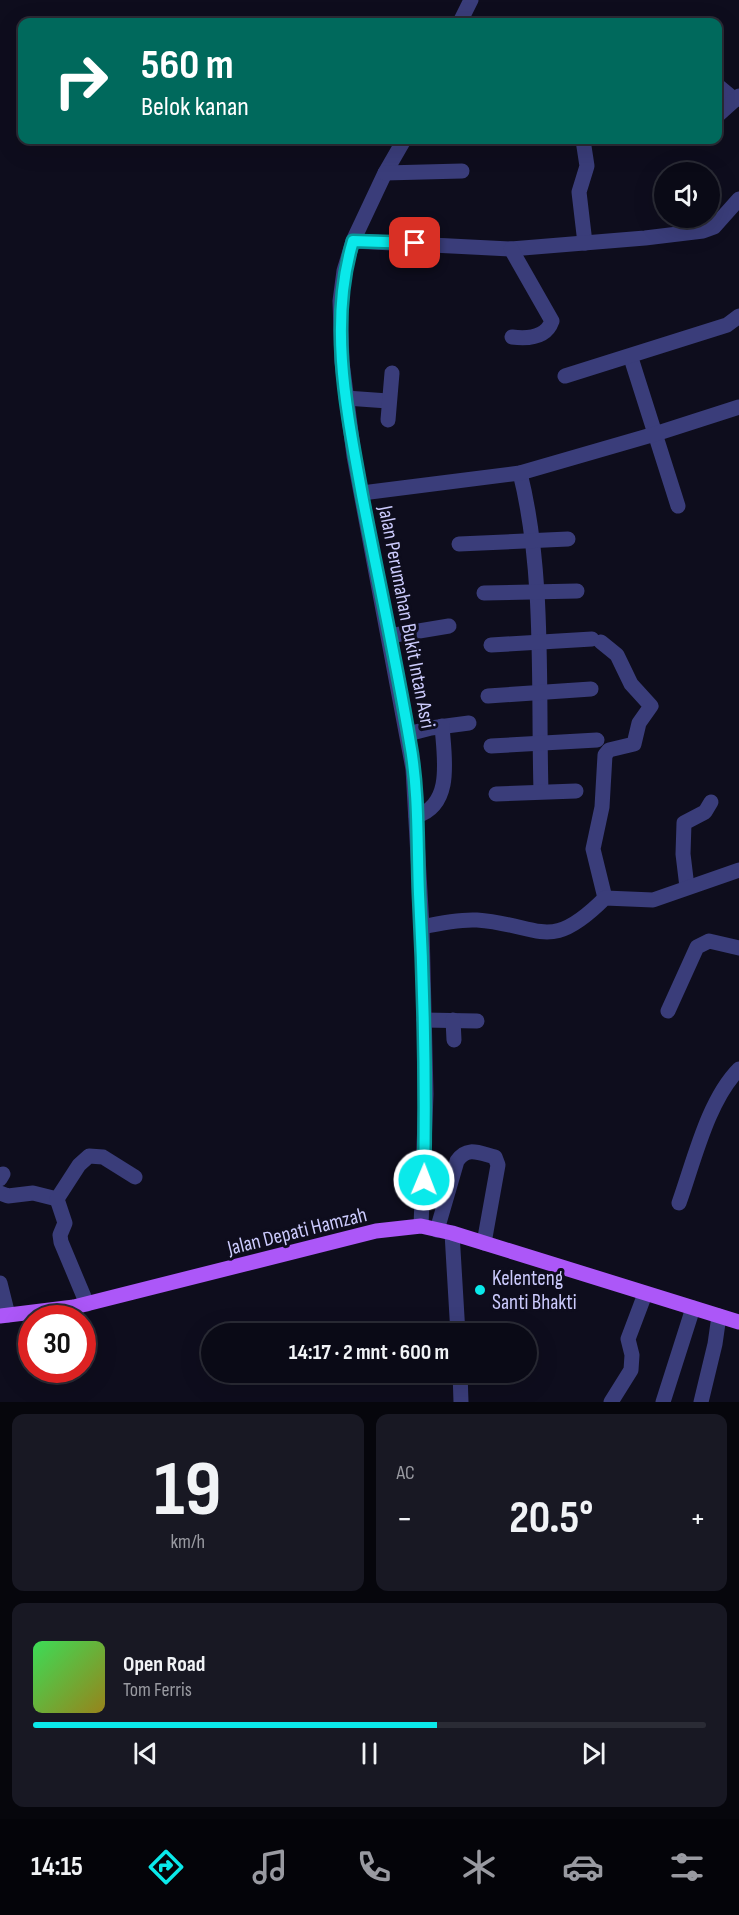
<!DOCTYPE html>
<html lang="id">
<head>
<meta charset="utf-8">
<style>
  body { margin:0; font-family:"Sofia Sans Condensed",sans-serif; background:#181823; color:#f1f3f6; height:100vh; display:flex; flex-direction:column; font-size:22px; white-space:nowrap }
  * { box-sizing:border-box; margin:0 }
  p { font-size:20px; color:#999aa1 }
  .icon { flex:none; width:33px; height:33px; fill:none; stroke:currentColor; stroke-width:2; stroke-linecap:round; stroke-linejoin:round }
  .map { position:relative; height:1402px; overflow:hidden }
  .drawer { display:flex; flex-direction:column; gap:12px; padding:12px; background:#06060c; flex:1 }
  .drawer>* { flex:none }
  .banner { position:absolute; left:18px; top:18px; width:704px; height:126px; border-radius:12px; box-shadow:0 6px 24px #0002,0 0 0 2px #2a2b35; background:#00695c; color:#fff; overflow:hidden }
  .controls { position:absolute; left:654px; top:162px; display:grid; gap:12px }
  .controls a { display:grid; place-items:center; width:66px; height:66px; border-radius:50%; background:#0a0a16; box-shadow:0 6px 24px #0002,0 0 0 2px #2a2b35; font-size:30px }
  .speed { position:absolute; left:18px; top:1305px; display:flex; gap:12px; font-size:30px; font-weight:700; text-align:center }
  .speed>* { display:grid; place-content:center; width:78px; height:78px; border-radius:50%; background:#0a0a16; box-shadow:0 6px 24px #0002,0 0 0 2px #2a2b35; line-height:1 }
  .speed .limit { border:9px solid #d22; background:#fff; color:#111 }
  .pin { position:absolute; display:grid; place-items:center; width:51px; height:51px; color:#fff; margin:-26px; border-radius:12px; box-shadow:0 3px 9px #0006 }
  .me { position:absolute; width:66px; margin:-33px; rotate:1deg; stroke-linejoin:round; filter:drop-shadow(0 0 4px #0008) }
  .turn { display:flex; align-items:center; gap:21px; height:126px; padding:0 24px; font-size:27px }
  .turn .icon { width:78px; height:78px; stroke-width:2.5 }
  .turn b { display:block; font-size:42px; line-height:51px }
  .big { font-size:45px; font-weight:700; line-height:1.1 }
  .drawer .tile { flex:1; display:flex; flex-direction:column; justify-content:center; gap:9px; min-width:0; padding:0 21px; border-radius:12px; background:#181823 }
  .drawer .dial { align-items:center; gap:0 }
  .dial b { font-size:78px; line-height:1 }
  .song { display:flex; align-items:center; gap:18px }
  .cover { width:72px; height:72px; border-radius:9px; background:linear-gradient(135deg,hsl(130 70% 55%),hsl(50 70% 35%)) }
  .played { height:6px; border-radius:3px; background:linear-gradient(90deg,#0ae9ea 60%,#2a2b35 60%) }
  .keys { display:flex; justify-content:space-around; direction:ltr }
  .heat { display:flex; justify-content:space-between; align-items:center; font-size:33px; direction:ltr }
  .drawer .tiles { flex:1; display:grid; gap:12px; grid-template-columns:1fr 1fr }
  .tile:last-child { grid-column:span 2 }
  .trip { position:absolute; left:201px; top:1323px; width:336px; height:60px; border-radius:30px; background:#0a0a16; box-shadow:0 6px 24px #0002,0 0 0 2px #2a2b35; font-weight:700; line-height:60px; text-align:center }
  .tab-bar { display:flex; height:96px; justify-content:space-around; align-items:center; background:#040409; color:#999aa1 }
  .tab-bar .icon { width:42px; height:42px }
  .tab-bar .on { color:#0ae9ea }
  .tab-bar b { font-size:27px; color:#f1f3f6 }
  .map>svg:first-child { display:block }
</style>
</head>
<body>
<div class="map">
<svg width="739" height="1402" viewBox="0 0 739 1402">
  <rect width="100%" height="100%" fill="#0e0d1d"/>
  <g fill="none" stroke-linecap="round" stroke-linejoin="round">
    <!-- minor -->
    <g stroke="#3a3d7a" stroke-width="15">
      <polyline points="460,22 471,0"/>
      <polyline points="717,85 735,100"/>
      <polyline points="717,116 739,96"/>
      <polyline points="404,140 385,173 353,241 344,271 340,301 342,362 354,456 413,769 422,927 426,1094 421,1226"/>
      <polyline points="583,140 587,166 579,192 585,243"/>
      <polyline points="385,173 462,171"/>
      <polyline points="353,241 511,249 645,238 703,231 714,227 739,199"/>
      <path d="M 511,249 L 552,321 C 546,338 528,339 512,337"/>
      <polyline points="631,358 678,506"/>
      <polyline points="565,376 727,325 739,316"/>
      <polyline points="346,398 388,401"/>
      <polyline points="388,420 392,373"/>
      <path d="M 520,473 C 545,572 538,689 541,791"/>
      <polyline points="362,493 520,473 655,434 739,407"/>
      <polyline points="459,544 568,539"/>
      <polyline points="484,593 577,591"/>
      <polyline points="389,636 449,626"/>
      <polyline points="601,642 617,655 631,684 651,706 639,723 634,744 609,750 605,755 602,807 593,849 605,898"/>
      <polyline points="491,645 592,639"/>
      <polyline points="488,696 591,689"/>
      <polyline points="408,734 431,728 469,723"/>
      <polyline points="491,746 597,740"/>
      <polyline points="496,794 576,791"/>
      <path d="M 416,816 C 454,805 444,756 442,726"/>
      <polyline points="687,887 683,854 684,823 705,812 711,802"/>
      <path d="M 422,927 C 440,923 459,919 477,920 C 542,925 549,954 605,898 L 653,900 L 739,870"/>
      <polyline points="668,1011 697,947 709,941 739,948"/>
      <polyline points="424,1020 477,1021"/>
      <polyline points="453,1020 454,1040"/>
      <polyline points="0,1179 3,1174"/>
      <polyline points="0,1193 8,1196 33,1193 57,1199"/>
      <path d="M 679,1203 C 694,1161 708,1100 739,1069"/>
      <path d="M 437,1230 L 457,1161 C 467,1146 479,1153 495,1157 L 498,1165 L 484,1243"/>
      <polyline points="452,1233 458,1334"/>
      <polyline points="0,1283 8,1315"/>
      <polyline points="87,1304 61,1242 60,1235 65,1223 57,1199 79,1165 89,1156 103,1157 135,1177"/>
      <polyline points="460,1372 461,1402"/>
      <polyline points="611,1402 631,1370 632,1355 628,1339 645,1294"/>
      <polyline points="663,1402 693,1308"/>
      <polyline points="701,1402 715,1344 719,1316"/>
    </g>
    <!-- major -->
    <polyline stroke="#ac57f8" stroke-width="15" points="0,1316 74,1307 376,1231 421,1226 452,1233 739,1322"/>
  </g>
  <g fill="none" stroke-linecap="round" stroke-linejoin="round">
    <!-- route casing -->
    <g stroke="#069798" stroke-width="15">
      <path id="route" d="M 415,243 L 353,241 C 328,324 347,412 362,495 C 378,578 396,660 410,743 C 419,792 417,844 419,894 C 424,990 426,1084 424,1180"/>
    </g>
    <!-- route -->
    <use href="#route" stroke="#0ae9ea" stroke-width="10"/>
  </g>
  <!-- markers -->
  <circle fill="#0ae9ea" stroke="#0e0d1d" stroke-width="2" cx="480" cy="1290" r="6"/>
  <g text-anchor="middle" stroke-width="6" stroke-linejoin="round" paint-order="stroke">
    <!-- street labels -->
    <g font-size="21" fill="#cccbfd" stroke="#0e0d1d">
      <text transform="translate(407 617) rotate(79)" y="7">Jalan Perumahan Bukit Intan Asri</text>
      <text transform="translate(297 1231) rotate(-14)" y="7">Jalan Depati Hamzah</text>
    </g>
    <!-- poi labels -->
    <g font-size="21" fill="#cccbfd" stroke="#0e0d1d" text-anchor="start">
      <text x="492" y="1285">Kelenteng<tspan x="492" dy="24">Santi Bhakti</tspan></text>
    </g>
  </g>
</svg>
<div class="controls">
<a><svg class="icon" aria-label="sound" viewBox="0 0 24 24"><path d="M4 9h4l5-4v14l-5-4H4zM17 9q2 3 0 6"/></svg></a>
</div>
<div class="speed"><div class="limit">30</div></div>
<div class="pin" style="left:415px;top:243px;background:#d93025"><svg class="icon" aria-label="arrive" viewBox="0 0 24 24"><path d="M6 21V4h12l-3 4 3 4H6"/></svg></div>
<svg class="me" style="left:424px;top:1180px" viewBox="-20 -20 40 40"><circle r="17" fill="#0ae9ea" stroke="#fff" stroke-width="3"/><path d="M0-11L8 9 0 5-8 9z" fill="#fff"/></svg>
<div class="trip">14:17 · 2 mnt · 600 m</div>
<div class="banner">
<div class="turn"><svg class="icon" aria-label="right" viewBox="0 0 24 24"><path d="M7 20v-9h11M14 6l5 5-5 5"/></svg><div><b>560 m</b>Belok kanan</div></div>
</div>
</div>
<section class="drawer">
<div class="tiles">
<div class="tile dial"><b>19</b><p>km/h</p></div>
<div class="tile"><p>AC</p>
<div class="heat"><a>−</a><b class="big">20.5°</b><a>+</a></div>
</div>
<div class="tile">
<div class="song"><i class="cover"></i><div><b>Open Road</b><p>Tom Ferris</p></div></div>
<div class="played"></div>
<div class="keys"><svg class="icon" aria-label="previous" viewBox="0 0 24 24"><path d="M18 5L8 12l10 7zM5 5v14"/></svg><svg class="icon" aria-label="pause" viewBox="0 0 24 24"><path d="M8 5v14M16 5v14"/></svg><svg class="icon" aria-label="next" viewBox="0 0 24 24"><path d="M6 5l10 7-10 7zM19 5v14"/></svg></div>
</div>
</div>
</section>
<nav class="tab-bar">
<b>14:15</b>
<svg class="icon on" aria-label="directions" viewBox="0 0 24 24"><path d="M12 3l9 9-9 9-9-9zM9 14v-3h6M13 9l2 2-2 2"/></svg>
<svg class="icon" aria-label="music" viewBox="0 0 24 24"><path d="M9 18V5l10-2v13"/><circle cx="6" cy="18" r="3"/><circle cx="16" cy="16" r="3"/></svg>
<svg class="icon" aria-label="phone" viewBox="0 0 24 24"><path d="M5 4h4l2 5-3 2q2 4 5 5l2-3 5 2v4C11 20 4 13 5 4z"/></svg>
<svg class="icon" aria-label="climate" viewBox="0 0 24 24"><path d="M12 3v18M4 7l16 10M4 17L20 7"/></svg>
<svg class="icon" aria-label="car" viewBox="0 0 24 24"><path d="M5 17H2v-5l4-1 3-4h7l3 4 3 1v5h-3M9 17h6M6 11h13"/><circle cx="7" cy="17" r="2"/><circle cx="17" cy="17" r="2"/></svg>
<svg class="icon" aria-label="filters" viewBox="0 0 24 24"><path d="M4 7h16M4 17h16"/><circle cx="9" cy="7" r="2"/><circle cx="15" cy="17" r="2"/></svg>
</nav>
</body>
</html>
